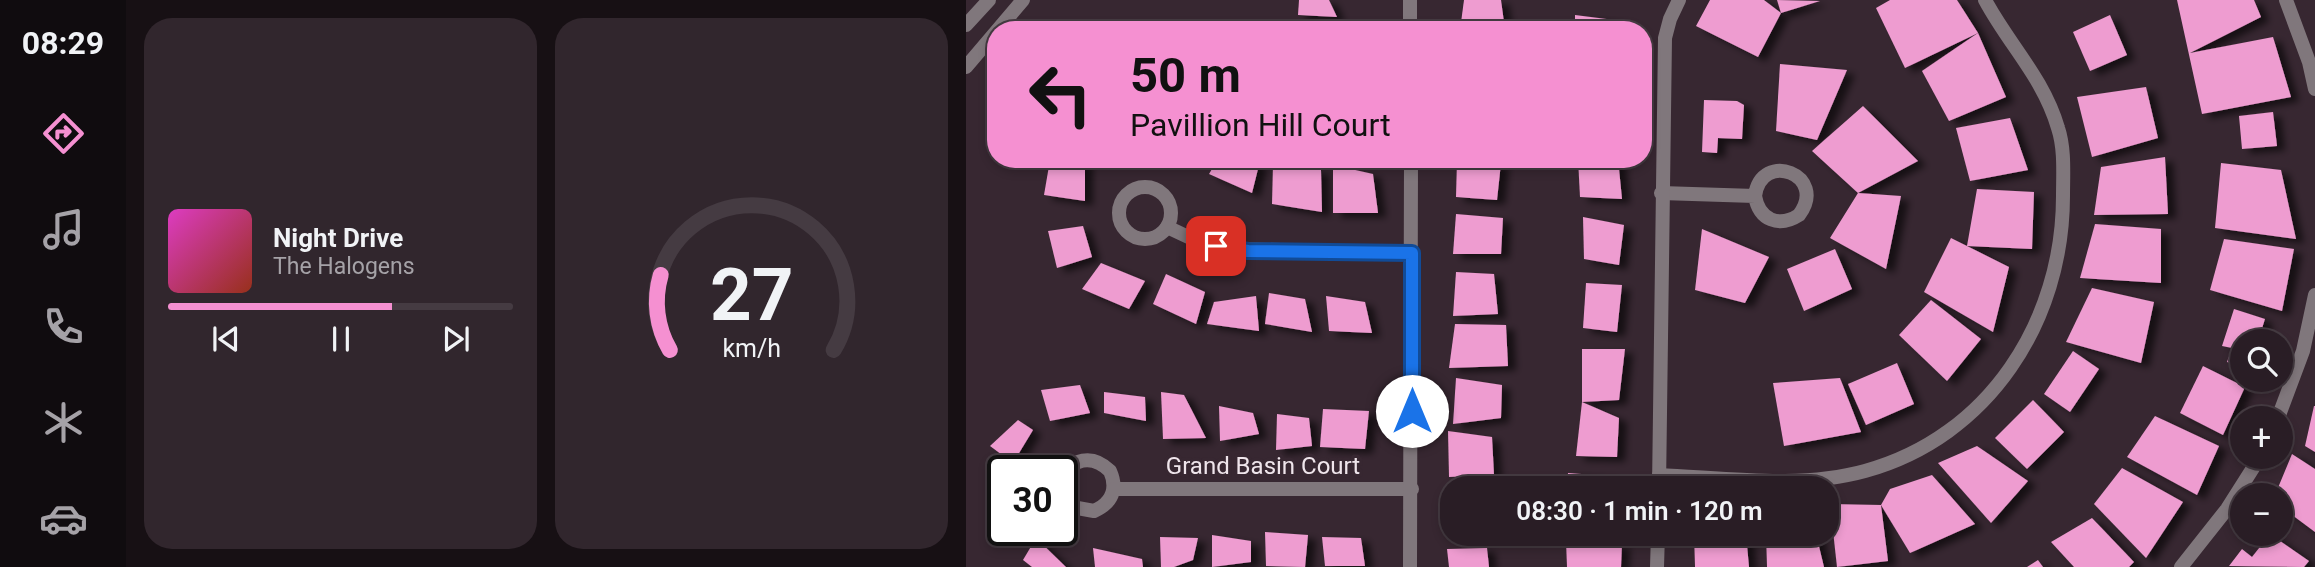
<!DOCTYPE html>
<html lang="en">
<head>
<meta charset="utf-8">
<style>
  body { margin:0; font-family:Roboto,sans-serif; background:#31262d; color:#f1f3f6; height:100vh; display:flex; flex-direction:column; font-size:26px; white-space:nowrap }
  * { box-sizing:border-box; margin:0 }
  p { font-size:23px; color:#a5a2a7 }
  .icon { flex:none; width:38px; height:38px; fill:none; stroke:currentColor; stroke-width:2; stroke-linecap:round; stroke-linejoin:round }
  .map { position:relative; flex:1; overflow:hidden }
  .details { display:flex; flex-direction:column; gap:18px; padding:18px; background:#171014; width:840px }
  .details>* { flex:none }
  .hud { position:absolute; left:21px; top:21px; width:665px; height:147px; border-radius:28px; box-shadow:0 4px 10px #0003,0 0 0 2px #453b42; background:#f590d1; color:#111; overflow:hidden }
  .controls { position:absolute; left:1264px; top:329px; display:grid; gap:14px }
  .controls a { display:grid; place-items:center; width:63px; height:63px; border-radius:50%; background:#291d25; box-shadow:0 4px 10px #0003,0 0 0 2px #453b42; font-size:35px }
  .speed { position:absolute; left:21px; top:455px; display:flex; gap:14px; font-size:35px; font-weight:700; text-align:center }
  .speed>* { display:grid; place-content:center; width:91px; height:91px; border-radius:50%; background:#291d25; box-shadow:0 4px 10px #0003,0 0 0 2px #453b42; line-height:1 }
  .speed .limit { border:4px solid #111; border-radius:10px; background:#fff; color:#111 }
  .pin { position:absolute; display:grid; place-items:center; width:60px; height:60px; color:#fff; margin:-30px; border-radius:14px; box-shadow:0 4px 10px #0006 }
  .me { position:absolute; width:77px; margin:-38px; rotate:0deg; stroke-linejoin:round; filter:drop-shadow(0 0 5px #0008) }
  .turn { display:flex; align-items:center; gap:24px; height:147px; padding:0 28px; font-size:32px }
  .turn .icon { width:91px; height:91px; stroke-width:2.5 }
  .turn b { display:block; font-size:49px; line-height:60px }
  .details .tile { flex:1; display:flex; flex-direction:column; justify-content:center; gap:10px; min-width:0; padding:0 24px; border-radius:28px; background:#31262d }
  .details .dial { align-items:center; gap:0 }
  .dial svg { height:182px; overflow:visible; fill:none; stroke:#453b42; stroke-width:7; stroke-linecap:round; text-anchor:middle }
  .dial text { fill:#f1f3f6; stroke:none }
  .song { display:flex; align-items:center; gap:21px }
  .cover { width:84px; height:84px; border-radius:10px; background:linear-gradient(135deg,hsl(310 70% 55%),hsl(10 70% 35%)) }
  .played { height:7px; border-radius:4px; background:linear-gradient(90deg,#f590d1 65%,#453b42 65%) }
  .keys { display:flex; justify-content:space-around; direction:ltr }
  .details .tiles { flex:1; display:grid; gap:18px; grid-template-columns:repeat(2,1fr) }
  .trip { position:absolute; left:474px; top:476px; width:399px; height:70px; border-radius:28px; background:#291d25; box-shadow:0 4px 10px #0003,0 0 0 2px #453b42; font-weight:600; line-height:70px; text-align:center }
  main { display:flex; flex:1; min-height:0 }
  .tab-bar { display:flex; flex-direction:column; width:126px; justify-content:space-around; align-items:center; background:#100c0f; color:#a5a2a7 }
  .tab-bar .icon { width:49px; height:49px }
  .tab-bar .active { color:#f590d1 }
  .tab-bar b { font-size:32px; color:#f1f3f6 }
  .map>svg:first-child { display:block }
</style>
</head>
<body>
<main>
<nav class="tab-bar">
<b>08:29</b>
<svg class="icon active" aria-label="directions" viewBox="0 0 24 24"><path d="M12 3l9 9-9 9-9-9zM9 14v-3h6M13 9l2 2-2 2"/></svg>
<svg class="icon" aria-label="music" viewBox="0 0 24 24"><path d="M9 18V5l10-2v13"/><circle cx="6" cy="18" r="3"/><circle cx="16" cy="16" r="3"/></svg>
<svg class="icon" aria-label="phone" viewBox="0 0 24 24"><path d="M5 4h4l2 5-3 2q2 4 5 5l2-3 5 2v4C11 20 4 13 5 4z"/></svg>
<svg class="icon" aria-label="climate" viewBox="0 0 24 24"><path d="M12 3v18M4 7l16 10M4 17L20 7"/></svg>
<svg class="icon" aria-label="car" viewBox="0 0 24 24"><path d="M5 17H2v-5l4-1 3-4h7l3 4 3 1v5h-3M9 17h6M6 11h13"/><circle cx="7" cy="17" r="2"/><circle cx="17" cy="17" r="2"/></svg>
</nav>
<section class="details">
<div class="tiles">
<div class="tile">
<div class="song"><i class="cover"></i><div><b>Night Drive</b><p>The Halogens</p></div></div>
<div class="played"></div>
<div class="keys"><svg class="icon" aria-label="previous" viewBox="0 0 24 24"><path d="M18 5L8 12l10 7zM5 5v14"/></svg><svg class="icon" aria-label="pause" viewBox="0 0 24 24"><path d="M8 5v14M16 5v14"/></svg><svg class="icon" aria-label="next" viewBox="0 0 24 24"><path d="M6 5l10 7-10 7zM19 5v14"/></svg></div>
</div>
<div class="tile dial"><svg viewBox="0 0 100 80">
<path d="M14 69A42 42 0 1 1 86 69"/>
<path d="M14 69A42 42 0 0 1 10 36" stroke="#f590d1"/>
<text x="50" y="56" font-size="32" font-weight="700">27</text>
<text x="50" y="72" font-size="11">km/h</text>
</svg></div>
</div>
</section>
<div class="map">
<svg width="1349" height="567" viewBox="0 0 1349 567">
  <defs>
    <filter id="shadow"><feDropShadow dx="8" dy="4.5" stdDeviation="3.5" flood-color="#0009"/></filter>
  </defs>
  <rect width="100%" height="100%" fill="#372731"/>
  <!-- building -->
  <g fill="#ee9cd0" filter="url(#shadow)">
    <polygon points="333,0 363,0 371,17 332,15"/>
    <polygon points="498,0 535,0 539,30 494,30"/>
    <polygon points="744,0 798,0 815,13 811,0 854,1 815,13 792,57 730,26"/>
    <polygon points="924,0 991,0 1012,33 939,68 910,8"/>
    <polygon points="1211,0 1288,0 1295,17 1224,53 1307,37 1325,97 1236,114"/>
    <polygon points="609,15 656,21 657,30 609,30"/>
    <polygon points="1144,15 1161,55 1124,71 1107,32"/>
    <polygon points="1012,33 1040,97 983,121 956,71"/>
    <polygon points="814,64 881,70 851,140 810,131"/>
    <polygon points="1180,87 1192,138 1126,157 1111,97"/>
    <polygon points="738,100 771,101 778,105 776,139 752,138 751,153 736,152"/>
    <polygon points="897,106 952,161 892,193 935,196 920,269 864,238 892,193 846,151"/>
    <polygon points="1307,112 1311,146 1276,149 1273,116"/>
    <polygon points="1044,118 1062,170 1004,181 990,128"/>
    <polygon points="1199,157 1202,214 1128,215 1135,167"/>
    <polygon points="252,159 285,159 293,165 286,193 243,174"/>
    <polygon points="612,159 652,159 656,199 614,197"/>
    <polygon points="84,160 119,161 119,201 78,195"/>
    <polygon points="491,160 535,163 531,200 490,197"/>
    <polygon points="1255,163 1315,170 1330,239 1249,228"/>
    <polygon points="307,164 355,170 356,212 306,204"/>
    <polygon points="367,165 407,174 412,213 367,213"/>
    <polygon points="1011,189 1068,192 1066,249 1001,246 1043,267 1027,332 958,292 985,238 1001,246"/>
    <polygon points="490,214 537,218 535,254 487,254"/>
    <polygon points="617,217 658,225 653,265 618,259"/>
    <polygon points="1129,224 1195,229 1195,283 1114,278"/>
    <polygon points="117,226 126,257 91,268 82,231"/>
    <polygon points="736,229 803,257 779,303 729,290"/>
    <polygon points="1258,239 1328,249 1316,311 1244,290"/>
    <polygon points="869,249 886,289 838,311 821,269"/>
    <polygon points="135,263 179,281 163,309 116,289"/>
    <polygon points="490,272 528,274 532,314 487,316"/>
    <polygon points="200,274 239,292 230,324 187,304"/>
    <polygon points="620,283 656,285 651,332 617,328"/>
    <polygon points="1126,288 1188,302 1175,363 1100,342"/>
    <polygon points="303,293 339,299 346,332 299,324"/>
    <polygon points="290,296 293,331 241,324 248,302"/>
    <polygon points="360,296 399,302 406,333 363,331"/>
    <polygon points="965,300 1015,339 981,381 933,335"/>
    <polygon points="1268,309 1299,319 1292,341 1276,341 1276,367 1261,362 1266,348 1256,346"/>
    <polygon points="489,324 540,325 542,366 483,368"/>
    <polygon points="616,349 659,349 653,400 616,402"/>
    <polygon points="1107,351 1133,369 1104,412 1078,394"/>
    <polygon points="931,363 948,404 900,425 882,384"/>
    <polygon points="1237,366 1279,387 1257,435 1214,413"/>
    <polygon points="490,378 536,385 535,418 487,424"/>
    <polygon points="874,378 895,432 818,446 807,383"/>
    <polygon points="114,385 124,413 84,421 75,390"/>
    <polygon points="138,392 179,397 180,421 138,413"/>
    <polygon points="195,392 218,395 240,438 197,439"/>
    <polygon points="1067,400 1098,432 1061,469 1029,438"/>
    <polygon points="616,402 653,418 651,457 610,456"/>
    <polygon points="253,406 287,413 293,434 254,441"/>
    <polygon points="1348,406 1349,406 1349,452 1339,446"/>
    <polygon points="357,409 403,411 399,449 354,447"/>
    <polygon points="311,414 343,418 346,446 310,450"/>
    <polygon points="1189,416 1253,446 1231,495 1161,457"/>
    <polygon points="52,420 67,430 47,463 24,446"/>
    <polygon points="482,431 526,437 528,475 483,477"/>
    <polygon points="1011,446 1062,481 1025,523 972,463"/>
    <polygon points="1326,454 1349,469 1349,532 1314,506 1314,495 1309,495"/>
    <polygon points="1156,468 1217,502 1180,558 1128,504"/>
    <polygon points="602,473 655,477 656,488 601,488"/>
    <polygon points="966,475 1009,524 944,553 915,505 924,489"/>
    <polygon points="37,491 37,528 24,532 19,495"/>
    <polygon points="864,504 915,505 922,561 871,567"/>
    <polygon points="1126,518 1168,562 1163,567 1108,567 1085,542"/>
    <polygon points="299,532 342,535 339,567 300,566"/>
    <polygon points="728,534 780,534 783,567 729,567"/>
    <polygon points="800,534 850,534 858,567 801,567"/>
    <polygon points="1304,534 1343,561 1338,567 1263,566 1276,549 1286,557"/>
    <polygon points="246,535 285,541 285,562 246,567"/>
    <polygon points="194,537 232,538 227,560 208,567 195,567"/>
    <polygon points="356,537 395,538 399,566 359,566"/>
    <polygon points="70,538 100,567 66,567 57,560"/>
    <polygon points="600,541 656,544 655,567 601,567"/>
    <polygon points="127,548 176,559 177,567 129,567"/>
    <polygon points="521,548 523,567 483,567 481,549"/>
    <polygon points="1072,560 1077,567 1061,567"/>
  </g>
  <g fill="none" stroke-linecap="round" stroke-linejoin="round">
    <!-- street -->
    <g stroke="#80777c" stroke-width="14">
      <polyline points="444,0 444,30"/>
      <polyline points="1320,0 1343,62 1349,89"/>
      <polyline points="0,25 23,0"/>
      <polyline points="0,67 57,0"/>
      <circle cx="179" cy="213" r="26"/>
      <path d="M 695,193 L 789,196 C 793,220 813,228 833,215 C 863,175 795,149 789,196"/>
      <polyline points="201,227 233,242 264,249 447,253"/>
      <polyline points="1312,418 1337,351 1349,295"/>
      <path d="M 693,475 C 760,478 834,489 899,471 C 1023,437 1097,321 1097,196 C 1097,174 1099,149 1092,128 C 1077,77 1043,45 1019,0"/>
      <path d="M 96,481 C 104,457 127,454 144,471 C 152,489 146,503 128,511 L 106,507 L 96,493"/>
      <polyline points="693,488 699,38 704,19 713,0"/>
      <polyline points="148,489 446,489"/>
      <polyline points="444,567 445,159"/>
      <polyline points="691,567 692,534"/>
      <polyline points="1215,567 1261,509 1294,457"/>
    </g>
  </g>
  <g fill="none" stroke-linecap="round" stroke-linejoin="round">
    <!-- route casing -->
    <g stroke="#114b97" stroke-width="18">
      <polyline id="route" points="250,246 282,251 446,253 446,411"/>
    </g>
    <!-- route -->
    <use href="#route" stroke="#1a73e8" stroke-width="12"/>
  </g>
  <g text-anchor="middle" stroke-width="7" stroke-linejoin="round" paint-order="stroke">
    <!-- street labels -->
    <g font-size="24" fill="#efe5eb" stroke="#372731">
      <text x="297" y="474">Grand Basin Court</text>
    </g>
  </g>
</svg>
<div class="controls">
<a><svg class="icon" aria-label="search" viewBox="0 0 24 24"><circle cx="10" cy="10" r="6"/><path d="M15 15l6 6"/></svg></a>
<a>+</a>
<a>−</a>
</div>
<div class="speed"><div class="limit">30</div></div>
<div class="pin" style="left:250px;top:246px;background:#d93025"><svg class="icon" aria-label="arrive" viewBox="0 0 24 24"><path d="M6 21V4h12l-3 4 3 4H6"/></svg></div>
<svg class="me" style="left:446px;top:411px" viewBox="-20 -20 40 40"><circle r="19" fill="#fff"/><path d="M0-13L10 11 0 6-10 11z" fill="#1a73e8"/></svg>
<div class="trip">08:30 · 1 min · 120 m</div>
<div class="hud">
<div class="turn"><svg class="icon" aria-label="left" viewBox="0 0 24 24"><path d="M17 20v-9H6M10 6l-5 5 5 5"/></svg><div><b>50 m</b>Pavillion Hill Court</div></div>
</div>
</div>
</main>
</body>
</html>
